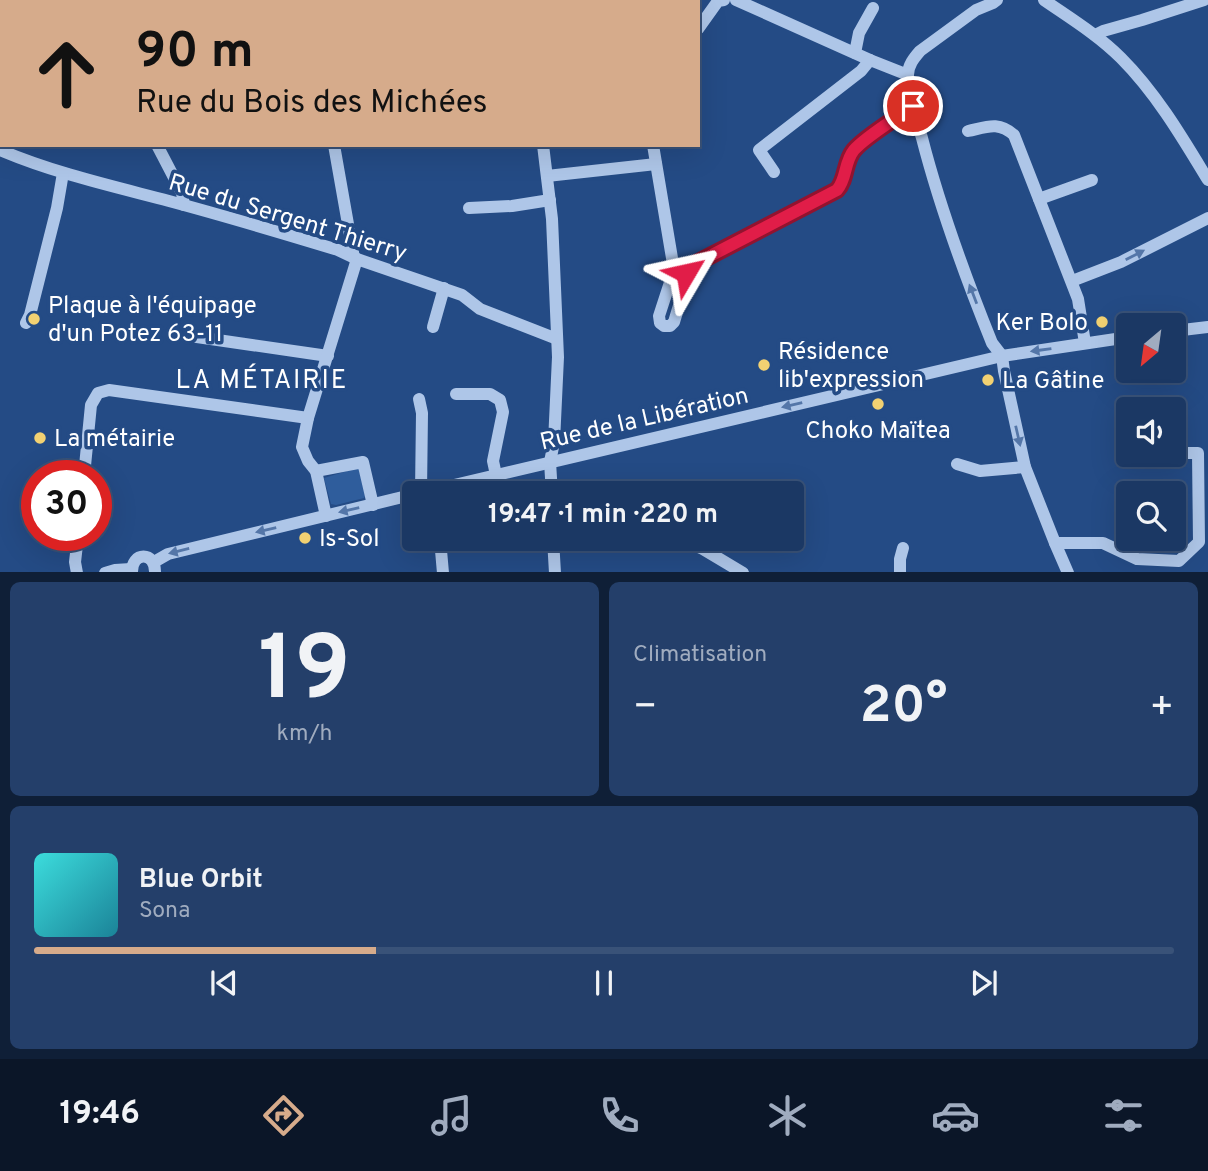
<!DOCTYPE html>
<html lang="fr">
<head>
<meta charset="utf-8">
<style>
  body { margin:0; font-family:Overpass,sans-serif; background:#243f6a; color:#f1f3f6; height:100vh; display:flex; flex-direction:column; font-size:26px; white-space:nowrap }
  * { box-sizing:border-box; margin:0 }
  p { font-size:23px; color:#a0acbf }
  .icon { flex:none; width:38px; height:38px; fill:none; stroke:currentColor; stroke-width:2; stroke-linecap:round; stroke-linejoin:round }
  .map { position:relative; height:572px; overflow:hidden }
  .details { display:flex; flex-direction:column; gap:10px; padding:10px; background:#0f1f37; flex:1 }
  .details>* { flex:none }
  .top-card { position:absolute; left:0px; top:0px; width:700px; height:147px; box-shadow:0 7px 28px #0002,0 0 0 2px #395278; background:#d6ab8b; color:#111; overflow:hidden }
  .needle { width:46px; rotate:209deg }
  .controls { position:absolute; left:1116px; top:313px; display:grid; gap:14px }
  .controls a { display:grid; place-items:center; width:70px; height:70px; border-radius:7px; background:#1b3864; box-shadow:0 7px 28px #0002,0 0 0 2px #395278; font-size:35px }
  .speed { position:absolute; left:21px; top:460px; display:flex; gap:14px; font-size:35px; font-weight:700; text-align:center }
  .speed>* { display:grid; place-content:center; width:91px; height:91px; border-radius:50%; background:#1b3864; box-shadow:0 7px 28px #0002,0 0 0 2px #395278; line-height:1 }
  .speed .limit { border:10px solid #d22; background:#fff; color:#111 }
  .pin { position:absolute; display:grid; place-items:center; width:60px; height:60px; color:#fff; margin:-30px; border:4px solid #fff; border-radius:50%; box-shadow:0 2px 7px #0007 }
  .me { position:absolute; width:77px; margin:-38px; rotate:54deg; stroke-linejoin:round; filter:drop-shadow(0 0 5px #0008) }
  .turn { display:flex; align-items:center; gap:24px; height:147px; padding:0 21px; font-size:32px }
  .turn .icon { width:91px; height:91px; stroke-width:2.5 }
  .turn b { display:block; font-size:49px; line-height:60px }
  .big { font-size:52px; font-weight:700; line-height:1.1 }
  .details .card { flex:1; display:flex; flex-direction:column; justify-content:center; gap:10px; min-width:0; padding:0 24px; border-radius:10px; background:#243f6a }
  .details .dial { align-items:center; gap:0 }
  .dial b { font-size:91px; line-height:1 }
  .song { display:flex; align-items:center; gap:21px }
  .cover { width:84px; height:84px; border-radius:10px; background:linear-gradient(135deg,hsl(180 70% 55%),hsl(190 70% 35%)) }
  .played { height:7px; border-radius:4px; background:linear-gradient(90deg,#d6ab8b 30%,#395278 30%) }
  .keys { display:flex; justify-content:space-around; direction:ltr }
  .heat { display:flex; justify-content:space-between; align-items:center; font-size:38px; direction:ltr }
  .details .tiles { flex:1; display:grid; gap:10px; grid-template-columns:1fr 1fr }
  .card:last-child { grid-column:span 2 }
  .trip { position:absolute; left:402px; top:481px; width:402px; height:70px; border-radius:7px; background:#1b3864; box-shadow:0 7px 28px #0002,0 0 0 2px #395278; font-weight:700; line-height:70px; text-align:center }
  .tab-bar { display:flex; height:112px; justify-content:space-around; align-items:center; background:#0b1628; color:#a0acbf }
  .tab-bar .icon { width:49px; height:49px }
  .tab-bar .active { color:#d6ab8b }
  .tab-bar b { font-size:32px; color:#f1f3f6 }
  .map>svg:first-child { display:block }
</style>
</head>
<body>
<div class="map">
<svg width="1208" height="573" viewBox="0 0 1208 573">
  <rect width="100%" height="100%" fill="#244b85"/>
  <!-- green -->
  <polygon fill="#2f5d9c" points="357,468 359,469 365,496 364,498 336,505 331,504 324,478"/>
  <g fill="none" stroke-linecap="round" stroke-linejoin="round">
    <!-- minor -->
    <g stroke="#aec6e8" stroke-width="12">
      <polyline points="111,0 111,2"/>
      <polyline points="304,0 304,2"/>
      <polyline points="445,0 446,2"/>
      <polyline points="522,0 522,2"/>
      <polyline points="667,0 668,2"/>
      <polyline points="736,0 870,60 908,75"/>
      <path d="M 997,0 L 993,3 L 976,10 L 920,51 C 914,58 908,65 908,75 C 907,95 916,118 922,138 C 940,208 965,276 992,343 L 1002,356 L 1004,371 L 1025,467 L 1055,543 L 1068,573"/>
      <path d="M 1044,0 C 1070,18 1098,35 1121,58 C 1156,93 1182,137 1208,180"/>
      <polyline points="70,2 78,0"/>
      <polyline points="195,2 200,0"/>
      <polyline points="698,29 718,1 724,0"/>
      <polyline points="1095,35 1103,31 1142,20 1204,0"/>
      <polyline points="855,53 859,33 873,8"/>
      <path d="M 968,131 C 987,127 998,121 1014,135 L 1078,299 L 1085,343"/>
      <polyline points="157,145 182,193 184,205"/>
      <polyline points="334,145 354,258"/>
      <polyline points="543,145 552,219 558,357 554,442 550,462 552,494"/>
      <path d="M 653,145 L 674,270 L 659,316 L 660,323 L 664,326 L 670,326 L 674,322 L 687,279 L 686,273 C 682,269 680,268 674,270"/>
      <path d="M 0,150 C 54,173 112,186 169,201 C 225,216 282,233 338,250 L 357,259 L 462,295 L 480,309 L 557,339"/>
      <polyline points="774,172 759,150 861,71 870,60"/>
      <polyline points="547,176 656,164"/>
      <polyline points="1039,199 1092,180"/>
      <polyline points="469,208 512,206 550,200"/>
      <path d="M 683,269 L 837,190 C 847,179 844,162 854,150 C 866,136 897,118 913,106"/>
      <polyline points="1072,281 1121,262 1208,218"/>
      <polyline points="26,323 30,315 57,208 63,173"/>
      <polyline points="433,327 444,288"/>
      <polyline points="1174,331 1208,327"/>
      <polyline points="190,336 328,356"/>
      <polyline points="456,394 490,394 500,400 503,412 493,461 496,475"/>
      <polyline points="419,399 422,413 421,492"/>
      <polyline points="957,464 980,471 1025,467"/>
      <polyline points="316,471 363,462 373,505"/>
      <polyline points="84,476 91,405 98,393 109,390 308,418"/>
      <polyline points="416,494 1002,356 1129,337"/>
      <polyline points="326,516 316,471 308,461 302,447 308,418 357,259"/>
      <polyline points="440,539 443,573"/>
      <polyline points="553,539 555,573"/>
      <polyline points="681,539 703,549 743,573"/>
      <polyline points="1055,543 1103,543 1137,559 1179,561 1199,542 1198,453 1181,453"/>
      <polyline points="154,562 168,554 415,494"/>
      <polyline points="77,573 75,562 78,536"/>
      <polyline points="105,573 115,570 131,569"/>
      <path d="M 132,573 C 131,551 156,551 155,573"/>
      <polyline points="900,573 900,559 903,548"/>
    </g>
  </g>
  <!-- one-way arrows -->
  <defs><path id="oneway-solid" d="M-6-.8H1V-3.2L6.5 0L1 3.2V.8H-6Z" transform="scale(1.75)"/></defs>
  <g fill="#5476a8">
    <use href="#oneway-solid" transform="translate(1135 255) rotate(-27)"/>
    <use href="#oneway-solid" transform="translate(973 294) rotate(-111)"/>
    <use href="#oneway-solid" transform="translate(1041 350) rotate(172)"/>
    <use href="#oneway-solid" transform="translate(792 405) rotate(167)"/>
    <use href="#oneway-solid" transform="translate(1018 436) rotate(77)"/>
    <use href="#oneway-solid" transform="translate(349 510) rotate(167)"/>
    <use href="#oneway-solid" transform="translate(266 530) rotate(167)"/>
    <use href="#oneway-solid" transform="translate(179 551) rotate(166)"/>
  </g>
  <g fill="none" stroke-linecap="round" stroke-linejoin="round">
    <!-- route casing -->
    <g stroke="#92132f" stroke-width="18">
      <path id="route" d="M 686,273 L 683,270 L 837,190 C 847,179 844,162 854,150 C 866,136 897,118 913,106"/>
    </g>
    <!-- route -->
    <use href="#route" stroke="#e11d48" stroke-width="12"/>
  </g>
  <!-- markers -->
  <g fill="#f2d172" stroke="#244b85" stroke-width="2.5">
    <circle cx="34" cy="319" r="7"/>
    <circle cx="1102" cy="322" r="7"/>
    <circle cx="764" cy="365" r="7"/>
    <circle cx="988" cy="380" r="7"/>
    <circle cx="878" cy="404" r="7"/>
    <circle cx="40" cy="438" r="7"/>
    <circle cx="305" cy="538" r="7"/>
  </g>
  <g text-anchor="middle" stroke-width="7" stroke-linejoin="round" paint-order="stroke">
    <!-- street labels -->
    <g font-size="24" fill="#fff" stroke="#244b85">
      <text transform="translate(288 217) rotate(17)" y="8">Rue du Sergent Thierry</text>
      <text transform="translate(644 418) rotate(-13)" y="8">Rue de la Libération</text>
    </g>
    <!-- poi labels -->
    <g font-size="24" fill="#fff" stroke="#244b85" text-anchor="start">
      <text x="48" y="313">Plaque à l'équipage<tspan x="48" dy="28">d'un Potez 63-11</tspan></text>
      <text x="1088" y="330" text-anchor="end">Ker Bolo</text>
      <text x="778" y="359">Résidence<tspan x="778" dy="28">lib'expression</tspan></text>
      <text x="1002" y="388">La Gâtine</text>
      <text x="878" y="438" text-anchor="middle">Choko Maïtea</text>
      <text x="54" y="446">La métairie</text>
      <text x="319" y="546">Is-Sol</text>
    </g>
    <!-- neighbourhood labels -->
    <g font-size="26" letter-spacing="2" fill="#fff" stroke="#244b85">
      <text x="262" y="388">LA MÉTAIRIE</text>
    </g>
  </g>
</svg>
<div class="controls">
<a><svg class="needle" viewBox="-14 -14 28 28"><path d="M0-13l5 13h-10z" fill="#e53935"/><path d="M0 13l5-13h-10z" fill="#a0acbf"/></svg></a>
<a><svg class="icon" aria-label="sound" viewBox="0 0 24 24"><path d="M4 9h4l5-4v14l-5-4H4zM17 9q2 3 0 6"/></svg></a>
<a><svg class="icon" aria-label="search" viewBox="0 0 24 24"><circle cx="10" cy="10" r="6"/><path d="M15 15l6 6"/></svg></a>
</div>
<div class="speed"><div class="limit">30</div></div>
<div class="pin" style="left:913px;top:106px;background:#d93025"><svg class="icon" aria-label="arrive" viewBox="0 0 24 24"><path d="M6 21V4h12l-3 4 3 4H6"/></svg></div>
<svg class="me" style="left:686px;top:273px" viewBox="-20 -20 40 40"><path d="M0-17L14 15 0 8-14 15z" fill="#e11d48" stroke="#fff" stroke-width="4"/></svg>
<div class="trip">19:47 · 1 min · 220 m</div>
<div class="top-card">
<div class="turn"><svg class="icon" aria-label="ahead" viewBox="0 0 24 24"><path d="M12 20V5M6 11l6-6 6 6"/></svg><div><b>90 m</b>Rue du Bois des Michées</div></div>
</div>
</div>
<section class="details">
<div class="tiles">
<div class="card dial"><b>19</b><p>km/h</p></div>
<div class="card"><p>Climatisation</p>
<div class="heat"><a>−</a><b class="big">20°</b><a>+</a></div>
</div>
<div class="card">
<div class="song"><i class="cover"></i><div><b>Blue Orbit</b><p>Sona</p></div></div>
<div class="played"></div>
<div class="keys"><svg class="icon" aria-label="previous" viewBox="0 0 24 24"><path d="M18 5L8 12l10 7zM5 5v14"/></svg><svg class="icon" aria-label="pause" viewBox="0 0 24 24"><path d="M8 5v14M16 5v14"/></svg><svg class="icon" aria-label="next" viewBox="0 0 24 24"><path d="M6 5l10 7-10 7zM19 5v14"/></svg></div>
</div>
</div>
</section>
<nav class="tab-bar">
<b>19:46</b>
<svg class="icon active" aria-label="directions" viewBox="0 0 24 24"><path d="M12 3l9 9-9 9-9-9zM9 14v-3h6M13 9l2 2-2 2"/></svg>
<svg class="icon" aria-label="music" viewBox="0 0 24 24"><path d="M9 18V5l10-2v13"/><circle cx="6" cy="18" r="3"/><circle cx="16" cy="16" r="3"/></svg>
<svg class="icon" aria-label="phone" viewBox="0 0 24 24"><path d="M5 4h4l2 5-3 2q2 4 5 5l2-3 5 2v4C11 20 4 13 5 4z"/></svg>
<svg class="icon" aria-label="climate" viewBox="0 0 24 24"><path d="M12 3v18M4 7l16 10M4 17L20 7"/></svg>
<svg class="icon" aria-label="car" viewBox="0 0 24 24"><path d="M5 17H2v-5l4-1 3-4h7l3 4 3 1v5h-3M9 17h6M6 11h13"/><circle cx="7" cy="17" r="2"/><circle cx="17" cy="17" r="2"/></svg>
<svg class="icon" aria-label="filters" viewBox="0 0 24 24"><path d="M4 7h16M4 17h16"/><circle cx="9" cy="7" r="2"/><circle cx="15" cy="17" r="2"/></svg>
</nav>
</body>
</html>
